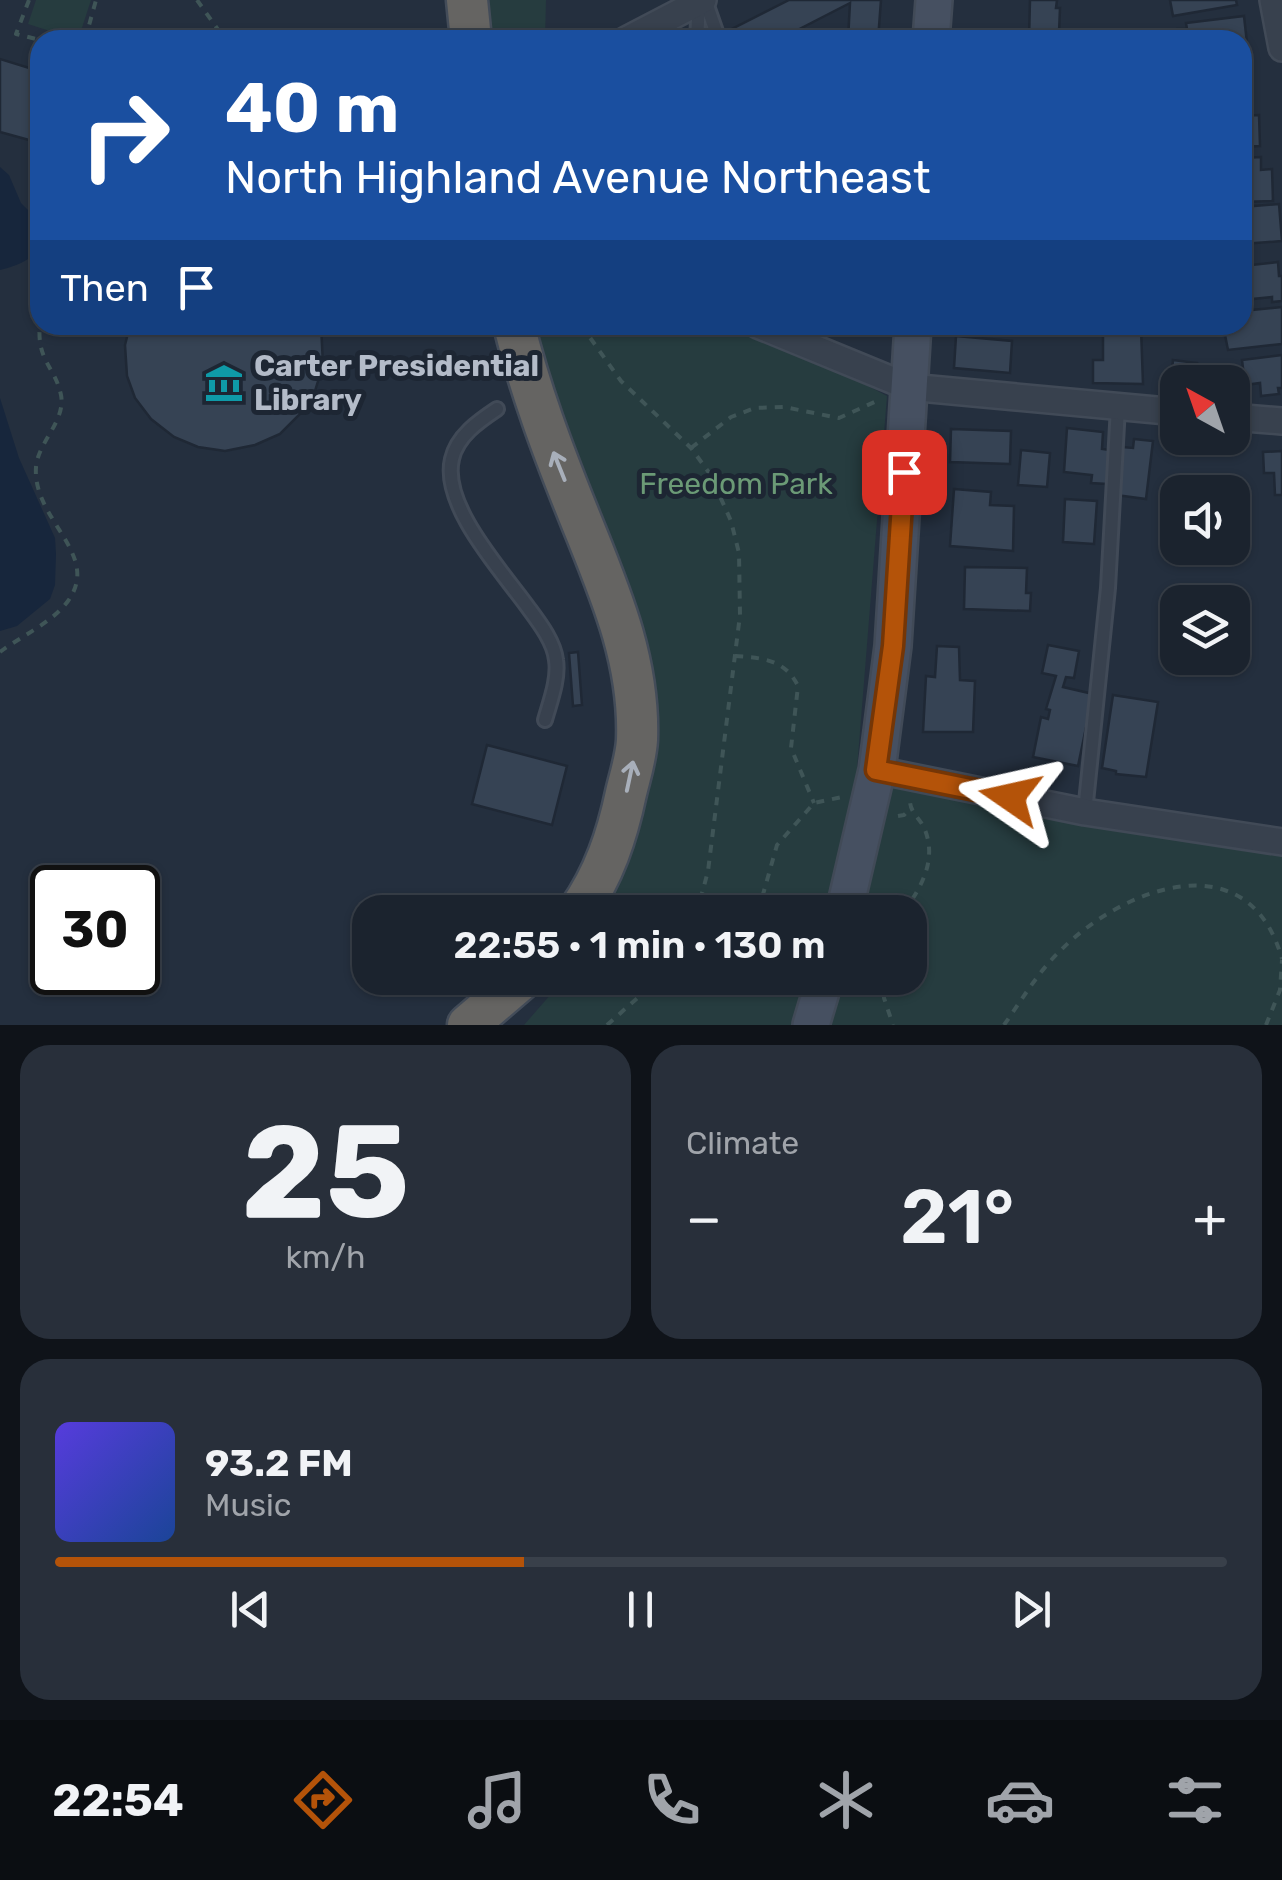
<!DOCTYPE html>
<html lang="en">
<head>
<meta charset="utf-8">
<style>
  body { margin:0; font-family:Rubik,sans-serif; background:#282f3a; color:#f1f3f6; height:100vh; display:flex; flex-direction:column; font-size:38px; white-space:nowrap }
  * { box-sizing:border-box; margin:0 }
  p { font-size:32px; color:#a0a4aa }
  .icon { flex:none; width:55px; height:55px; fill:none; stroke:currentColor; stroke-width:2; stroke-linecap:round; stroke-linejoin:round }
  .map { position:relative; height:1025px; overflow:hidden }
  .drawer { display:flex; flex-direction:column; gap:20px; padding:20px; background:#0f1319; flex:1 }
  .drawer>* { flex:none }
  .hud { position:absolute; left:30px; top:30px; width:1222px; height:305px; border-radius:30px; box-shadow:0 2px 8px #0004,0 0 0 2px #39404a; background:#1a4fa0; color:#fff; overflow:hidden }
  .needle { width:65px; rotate:320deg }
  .controls { position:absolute; left:1160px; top:365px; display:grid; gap:20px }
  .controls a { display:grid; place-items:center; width:90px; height:90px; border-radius:20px; background:#1b232e; box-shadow:0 2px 8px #0004,0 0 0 2px #39404a; font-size:50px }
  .speed { position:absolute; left:30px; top:865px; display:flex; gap:20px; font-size:50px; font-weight:700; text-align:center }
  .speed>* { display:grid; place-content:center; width:130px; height:130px; border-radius:50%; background:#1b232e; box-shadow:0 2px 8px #0004,0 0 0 2px #39404a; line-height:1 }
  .speed .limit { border:5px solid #111; border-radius:15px; background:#fff; color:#111 }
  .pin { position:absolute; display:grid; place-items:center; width:85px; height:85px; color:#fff; margin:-42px; border-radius:20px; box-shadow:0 5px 15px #0006 }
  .me { position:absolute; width:110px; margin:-55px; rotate:281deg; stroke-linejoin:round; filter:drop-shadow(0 0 8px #0008) }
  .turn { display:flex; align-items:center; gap:35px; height:210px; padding:0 30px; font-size:45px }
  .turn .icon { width:130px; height:130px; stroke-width:2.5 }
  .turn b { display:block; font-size:70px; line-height:85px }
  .then { display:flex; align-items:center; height:95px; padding:0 30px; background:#0003; gap:20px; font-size:38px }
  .big { font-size:75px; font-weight:600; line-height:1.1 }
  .drawer .widget { flex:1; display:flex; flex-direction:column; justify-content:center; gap:15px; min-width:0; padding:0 35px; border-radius:30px; background:#282f3a }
  .drawer .dial { align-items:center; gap:0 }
  .dial b { font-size:130px; line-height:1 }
  .song { display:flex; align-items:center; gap:30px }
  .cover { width:120px; height:120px; border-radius:15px; background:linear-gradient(135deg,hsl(250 70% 55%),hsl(220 70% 35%)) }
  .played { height:10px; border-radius:5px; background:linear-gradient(90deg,#b45309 40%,#39404a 40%) }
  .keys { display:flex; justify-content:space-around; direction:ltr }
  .heat { display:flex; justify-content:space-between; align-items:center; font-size:55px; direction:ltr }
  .drawer .tiles { flex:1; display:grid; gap:20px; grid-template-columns:1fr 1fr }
  .widget:last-child { grid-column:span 2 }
  .trip { position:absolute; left:352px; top:895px; width:575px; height:100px; border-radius:30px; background:#1b232e; box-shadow:0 2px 8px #0004,0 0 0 2px #39404a; font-weight:600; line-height:100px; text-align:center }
  .menu { display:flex; height:160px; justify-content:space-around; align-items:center; background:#0b0e12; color:#a0a4aa }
  .menu .icon { width:70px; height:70px }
  .menu .on { color:#b45309 }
  .menu b { font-size:45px; color:#f1f3f6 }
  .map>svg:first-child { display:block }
</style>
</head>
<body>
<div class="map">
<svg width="1282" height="1025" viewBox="0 0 1282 1025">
  <rect width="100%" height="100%" fill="#242f3e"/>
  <!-- green -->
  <g fill="#263c3f">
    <polygon points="36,0 91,0 78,40 28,24"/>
    <polygon points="477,0 546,0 545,40 482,40"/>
    <polygon points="530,325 734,325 823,362 887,396 857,769 1282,845 1282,1025 524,1025 565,978 910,978 910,912 603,912 644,783"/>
  </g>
  <!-- water -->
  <g fill="#17263c">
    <path d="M 0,167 L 9,175 L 21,203 L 40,222 C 40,254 32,262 0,270 Z"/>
    <polygon points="0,398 19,458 55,538 56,554 55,585 50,599 17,626 0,631"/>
  </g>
  <!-- building -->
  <g fill="#364354" stroke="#1f2835" stroke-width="2.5">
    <polygon points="789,0 881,0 878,40 848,40 850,3 778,40 728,40 724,33"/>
    <polygon points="1030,0 1057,0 1056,8 1060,8 1059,33 1055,33 1055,40 1029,40"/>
    <polygon points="1170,0 1236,0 1237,5 1173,16"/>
    <polygon points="1244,16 1248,52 1242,53 1242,40 1180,40 1178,29 1187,29 1186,23"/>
    <polygon points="36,46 40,47 40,143 0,132 0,59 29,68"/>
    <polygon points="1259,115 1260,146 1242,147 1242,116"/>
    <polygon points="1261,157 1261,170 1272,169 1273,201 1242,202 1242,158"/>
    <polygon points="1279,204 1282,241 1242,244 1242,207"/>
    <polygon points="1278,262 1279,276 1282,276 1282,301 1272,302 1272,297 1242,300 1242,266"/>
    <polygon points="1282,307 1282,344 1228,350 1223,325 1242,325 1242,311"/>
    <polygon points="130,325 321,325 323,365 315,391 300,414 280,434 255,445 225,451 198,447 174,437 151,419 135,398 127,376 125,345"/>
    <polygon points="954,325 1015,325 1014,335 954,329"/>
    <polygon points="1103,327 1141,328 1143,384 1093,383 1093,360 1103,360"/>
    <polygon points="956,336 1012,341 1010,373 954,368"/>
    <polygon points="1282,355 1282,388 1278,388 1279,394 1261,396 1260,383 1245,385 1242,360"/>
    <polygon points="1173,360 1197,363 1195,382 1178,382 1178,389 1170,388"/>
    <polygon points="1067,428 1103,432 1102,449 1110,450 1107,484 1091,483 1092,475 1064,472"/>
    <polygon points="951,429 1011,431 1010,464 950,462"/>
    <polygon points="1134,439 1153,441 1146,499 1116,495 1122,447 1133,448"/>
    <polygon points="1021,450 1050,453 1047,487 1018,485"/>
    <polygon points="1282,451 1282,495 1275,495 1274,473 1264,473 1263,452"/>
    <polygon points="954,489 991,492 990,505 1014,506 1013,551 950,546"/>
    <polygon points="1065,499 1097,501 1094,544 1063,542"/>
    <polygon points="965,567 1027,568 1026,593 1031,593 1030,611 964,609"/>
    <polygon points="1048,645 1079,651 1074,678 1066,677 1063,687 1093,694 1078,766 1033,757 1041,717 1048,719 1050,710 1046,709 1056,676 1042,673"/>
    <polygon points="937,646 959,647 960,680 975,681 973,732 923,732 926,676 935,677"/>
    <polygon points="578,652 582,705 573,706 569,653"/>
    <polygon points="1113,695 1158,702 1146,777 1116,774 1116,771 1102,768"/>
    <polygon points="487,745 567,766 552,825 472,804"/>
  </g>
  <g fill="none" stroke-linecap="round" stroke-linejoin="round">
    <!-- service casing -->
    <g stroke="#414a57" stroke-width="18">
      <g id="service">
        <polyline points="705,0 719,40"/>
        <polyline points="697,40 699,2"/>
        <path d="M 497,409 C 479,421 457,436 452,459 C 441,505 501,570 527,606 C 538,621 554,641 556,660 C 559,679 550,702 545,720"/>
        <polyline points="1085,812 1108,588 1118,407"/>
      </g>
    </g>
    <!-- minor casing -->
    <g stroke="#414a57" stroke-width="30">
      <g id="minor">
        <polyline points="1273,0 1282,48"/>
        <polyline points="626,40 703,0"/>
        <polyline points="758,325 909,387 1178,412"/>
        <polyline points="1232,417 1282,421"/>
        <polyline points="877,770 1085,812 1282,842"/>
      </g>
    </g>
    <!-- secondary casing -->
    <g stroke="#414a57" stroke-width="40">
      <g id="secondary">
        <polyline points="931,40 934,0"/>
        <polyline points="844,912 877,770 893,646 913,325"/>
        <polyline points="811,1025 825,978"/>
      </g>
    </g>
    <!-- trunk casing -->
    <g stroke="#434c59" stroke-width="45">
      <g id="trunk">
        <polyline points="467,0 471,40"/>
        <path d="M 514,325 C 530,390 553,451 578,513 C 608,588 640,658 637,740 C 636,758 630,776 626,793 C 617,836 604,875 578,912"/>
        <polyline points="468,1025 523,978"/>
      </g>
    </g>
    <!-- path -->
    <g stroke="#3f5557" stroke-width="4" stroke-dasharray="8 8" stroke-linecap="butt">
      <polyline points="29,0 16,34 40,40"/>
      <polyline points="197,0 219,31 221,40"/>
      <polyline points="85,40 96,0"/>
      <path d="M 39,143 C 34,163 29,178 40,197"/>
      <polyline points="581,325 621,381 691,448 710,474 731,521 739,553 740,615 708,871 697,912"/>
      <polyline points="691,448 731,417 755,408 784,407 839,418 879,400"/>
      <path d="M 0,652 C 21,636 52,623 68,601 C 102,554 32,520 36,467 C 38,442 66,421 61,395 C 55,366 36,361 40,323"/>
      <path d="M 735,656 C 762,658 785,659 798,686 L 791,748 L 814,803"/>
      <polyline points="898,816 904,815 910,809"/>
      <polyline points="758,912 777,845 814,803 842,797"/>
      <path d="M 903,912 C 921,889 937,860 925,830 C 921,819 911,814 910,802"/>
      <polyline points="882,978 884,998 893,1025"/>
      <polyline points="607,1025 660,978"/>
      <path d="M 1004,1025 C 1021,1001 1038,972 1060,951 C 1123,887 1249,840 1282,959"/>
      <polyline points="1266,1025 1280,990 1282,960"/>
    </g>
    <!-- service -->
    <use href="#service" stroke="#38414e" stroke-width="12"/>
    <!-- minor -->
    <use href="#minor" stroke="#38414e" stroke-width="25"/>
    <!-- secondary -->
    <use href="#secondary" stroke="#465061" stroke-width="35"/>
    <!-- trunk -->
    <use href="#trunk" stroke="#656462" stroke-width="40"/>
  </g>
  <!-- one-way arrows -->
  <defs><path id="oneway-shaft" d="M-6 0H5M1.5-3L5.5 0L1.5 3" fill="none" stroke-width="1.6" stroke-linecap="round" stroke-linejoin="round" transform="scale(2.5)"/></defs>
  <g stroke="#a8afba">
    <use href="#oneway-shaft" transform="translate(559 466) rotate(-112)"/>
    <use href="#oneway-shaft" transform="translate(630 776) rotate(-78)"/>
  </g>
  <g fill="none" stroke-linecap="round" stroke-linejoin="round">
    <!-- route casing -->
    <g stroke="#753606" stroke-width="25">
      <polyline id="route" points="904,472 893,646 876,770 1010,797"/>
    </g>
    <!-- route -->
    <use href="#route" stroke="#b45309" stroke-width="18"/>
  </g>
  <!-- icons -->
  <defs>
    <g id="museum-bare" transform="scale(3)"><path d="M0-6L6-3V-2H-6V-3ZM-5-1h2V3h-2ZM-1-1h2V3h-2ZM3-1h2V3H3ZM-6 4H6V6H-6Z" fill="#0f9aa8" stroke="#1d2633" stroke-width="2.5" paint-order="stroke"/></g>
  </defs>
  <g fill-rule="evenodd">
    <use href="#museum-bare" x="224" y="383"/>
  </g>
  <g text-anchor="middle" stroke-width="10" stroke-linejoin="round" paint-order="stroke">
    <!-- poi labels -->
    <g font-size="30" font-weight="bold" fill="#b4bcc9" stroke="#1d2633" text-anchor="start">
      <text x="254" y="376">Carter Presidential<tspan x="254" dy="34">Library</tspan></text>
    </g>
    <!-- park labels -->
    <g font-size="30" fill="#6b9a76" stroke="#1d2633">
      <text x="736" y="494">Freedom Park</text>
    </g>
  </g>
</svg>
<div class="controls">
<a><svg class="needle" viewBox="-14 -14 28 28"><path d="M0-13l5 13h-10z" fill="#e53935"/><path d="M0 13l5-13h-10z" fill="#a0a4aa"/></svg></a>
<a><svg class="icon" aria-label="sound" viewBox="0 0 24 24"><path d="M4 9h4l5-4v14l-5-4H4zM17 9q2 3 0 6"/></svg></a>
<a><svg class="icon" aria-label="layers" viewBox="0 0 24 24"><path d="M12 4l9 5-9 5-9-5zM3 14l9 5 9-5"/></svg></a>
</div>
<div class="speed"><div class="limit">30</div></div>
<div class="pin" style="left:904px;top:472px;background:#d93025"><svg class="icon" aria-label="arrive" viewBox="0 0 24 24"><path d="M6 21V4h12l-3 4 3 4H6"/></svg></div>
<svg class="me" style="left:1010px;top:797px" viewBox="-20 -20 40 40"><path d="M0-17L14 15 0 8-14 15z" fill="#b45309" stroke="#fff" stroke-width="4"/></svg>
<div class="trip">22:55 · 1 min · 130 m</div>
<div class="hud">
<div class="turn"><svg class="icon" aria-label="right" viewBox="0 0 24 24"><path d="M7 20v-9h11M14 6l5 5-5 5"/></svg><div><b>40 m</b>North Highland Avenue Northeast</div></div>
<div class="then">Then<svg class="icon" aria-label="arrive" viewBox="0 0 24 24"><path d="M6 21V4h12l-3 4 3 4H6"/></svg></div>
</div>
</div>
<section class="drawer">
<div class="tiles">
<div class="widget dial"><b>25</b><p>km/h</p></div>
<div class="widget"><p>Climate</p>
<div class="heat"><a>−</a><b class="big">21°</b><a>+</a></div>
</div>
<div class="widget">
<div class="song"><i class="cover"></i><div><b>93.2 FM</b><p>Music</p></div></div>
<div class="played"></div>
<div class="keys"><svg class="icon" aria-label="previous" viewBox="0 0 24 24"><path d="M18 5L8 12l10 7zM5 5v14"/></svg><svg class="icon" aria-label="pause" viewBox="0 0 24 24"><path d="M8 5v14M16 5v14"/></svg><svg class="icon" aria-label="next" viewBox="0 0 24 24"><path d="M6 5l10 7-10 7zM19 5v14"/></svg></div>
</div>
</div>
</section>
<nav class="menu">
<b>22:54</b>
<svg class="icon on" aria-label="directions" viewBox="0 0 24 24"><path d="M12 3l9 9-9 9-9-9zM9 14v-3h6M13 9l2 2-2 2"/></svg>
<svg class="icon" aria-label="music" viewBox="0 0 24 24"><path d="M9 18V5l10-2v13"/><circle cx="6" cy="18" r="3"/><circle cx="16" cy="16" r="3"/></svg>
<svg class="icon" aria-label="phone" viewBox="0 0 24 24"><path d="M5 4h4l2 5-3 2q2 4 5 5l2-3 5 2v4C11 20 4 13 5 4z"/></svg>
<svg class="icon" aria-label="climate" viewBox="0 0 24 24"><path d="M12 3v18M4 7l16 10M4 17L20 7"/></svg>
<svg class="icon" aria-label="car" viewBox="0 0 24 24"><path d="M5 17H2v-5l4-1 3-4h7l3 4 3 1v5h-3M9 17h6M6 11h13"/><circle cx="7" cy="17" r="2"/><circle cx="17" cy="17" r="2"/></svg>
<svg class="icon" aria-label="filters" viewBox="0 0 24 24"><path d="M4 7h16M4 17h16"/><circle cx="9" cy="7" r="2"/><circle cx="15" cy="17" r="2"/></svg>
</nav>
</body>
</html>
